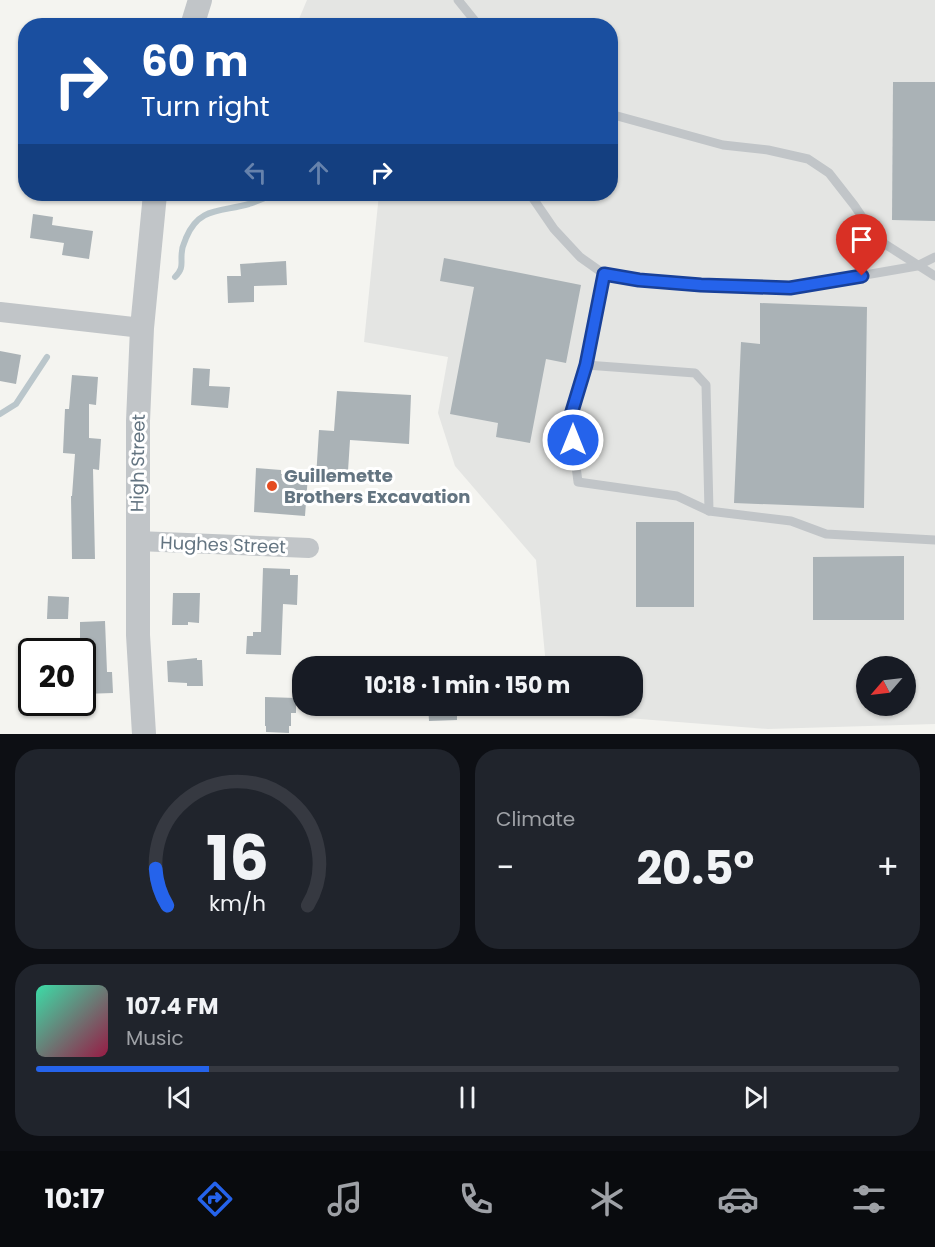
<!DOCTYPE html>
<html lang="en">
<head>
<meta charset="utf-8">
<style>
  body { margin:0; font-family:Poppins,sans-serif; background:#20242c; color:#f1f3f6; height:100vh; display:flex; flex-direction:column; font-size:22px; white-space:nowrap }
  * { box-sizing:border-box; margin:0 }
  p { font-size:20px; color:#9ea1a6 }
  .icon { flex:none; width:33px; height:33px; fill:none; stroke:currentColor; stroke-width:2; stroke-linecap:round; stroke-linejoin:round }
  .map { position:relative; height:734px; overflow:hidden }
  .details { display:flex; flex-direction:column; gap:15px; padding:15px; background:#0d0f14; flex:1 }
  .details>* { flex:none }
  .hud { position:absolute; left:18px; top:18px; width:600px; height:183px; border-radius:24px; box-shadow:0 2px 4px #0004; background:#1a4fa0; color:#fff; overflow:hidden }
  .needle { width:39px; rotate:242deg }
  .tools { position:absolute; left:856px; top:656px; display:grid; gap:12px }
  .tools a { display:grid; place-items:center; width:60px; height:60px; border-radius:50%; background:#171b24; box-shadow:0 2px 4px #0004; font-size:30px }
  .speed { position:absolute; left:18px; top:638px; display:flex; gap:12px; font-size:30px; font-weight:700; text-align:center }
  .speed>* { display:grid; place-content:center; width:78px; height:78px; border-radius:50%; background:#171b24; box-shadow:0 2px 4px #0004; line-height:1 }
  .speed .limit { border:3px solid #111; border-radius:9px; background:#fff; color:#111 }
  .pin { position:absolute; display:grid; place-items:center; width:51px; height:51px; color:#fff; margin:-62px -26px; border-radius:50% 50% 50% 0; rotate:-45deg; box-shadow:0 0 6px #0007 }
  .pin .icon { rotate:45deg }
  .me { position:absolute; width:66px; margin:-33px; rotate:0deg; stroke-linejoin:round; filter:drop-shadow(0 0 4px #0008) }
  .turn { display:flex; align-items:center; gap:21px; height:126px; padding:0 24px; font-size:27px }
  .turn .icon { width:78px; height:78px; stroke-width:2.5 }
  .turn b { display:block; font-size:42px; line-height:51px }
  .lanes { display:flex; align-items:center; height:57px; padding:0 24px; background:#0003; justify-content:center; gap:30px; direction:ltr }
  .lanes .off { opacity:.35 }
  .big { font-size:45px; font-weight:700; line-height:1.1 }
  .details .tile { flex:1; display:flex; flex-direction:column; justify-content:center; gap:9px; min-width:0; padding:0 21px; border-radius:24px; background:#20242c }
  .details .dial { align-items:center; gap:0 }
  .dial svg { height:156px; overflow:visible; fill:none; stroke:#363941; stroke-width:7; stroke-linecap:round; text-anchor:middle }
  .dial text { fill:#f1f3f6; stroke:none }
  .song { display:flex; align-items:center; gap:18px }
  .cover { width:72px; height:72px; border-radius:9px; background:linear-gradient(135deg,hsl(160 70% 55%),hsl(340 70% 35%)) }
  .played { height:6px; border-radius:3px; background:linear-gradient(90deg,#2563eb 20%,#363941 20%) }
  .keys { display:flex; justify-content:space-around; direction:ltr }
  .heat { display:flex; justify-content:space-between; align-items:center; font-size:33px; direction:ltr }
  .details .tiles { flex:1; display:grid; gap:15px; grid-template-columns:1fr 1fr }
  .tile:last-child { grid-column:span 2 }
  .trip { position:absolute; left:292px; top:656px; width:351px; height:60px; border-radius:24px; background:#171b24; box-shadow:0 2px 4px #0004; font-weight:700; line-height:60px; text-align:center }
  .tabs { display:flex; height:96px; justify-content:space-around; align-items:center; background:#090b0e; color:#9ea1a6 }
  .tabs .icon { width:42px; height:42px }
  .tabs .active { color:#2563eb }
  .tabs b { font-size:27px; color:#f1f3f6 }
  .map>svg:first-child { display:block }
</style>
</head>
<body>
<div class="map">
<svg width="935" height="734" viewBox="0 0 935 734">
  <rect width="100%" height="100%" fill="#f4f4f0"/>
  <!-- built -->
  <path fill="#e4e5e3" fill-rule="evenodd" d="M 307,0 L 935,0 L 935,724 L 768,729 L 551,712 L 550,705 L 633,705 L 633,666 L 546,666 L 536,560 L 455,466 L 438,413 L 448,357 L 364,342 L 379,194 L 610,194 L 610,26 L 296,26 ZM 867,666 L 906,666 L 906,705 L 867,705 Z"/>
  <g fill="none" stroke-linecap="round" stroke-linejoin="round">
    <!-- stream -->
    <g stroke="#bac6cb" stroke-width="6">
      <path d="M 175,277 C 185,267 180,263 182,251 C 182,246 185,242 186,238 C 199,206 222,212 249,204 C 258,201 267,197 276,194"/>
      <polyline points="0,414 16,404 47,357"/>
    </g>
  </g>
  <!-- building -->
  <g fill="#aab2b6">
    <polygon points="893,82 935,82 935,221 892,220"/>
    <polygon points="33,214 53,217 52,225 93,231 89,259 62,255 64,243 30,238"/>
    <polygon points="444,258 581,285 566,363 546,359 530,443 496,437 498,423 450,414 474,287 440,281"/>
    <polygon points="286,261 287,285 254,286 254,302 228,303 227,276 241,276 240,264"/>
    <polygon points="760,303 867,307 864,508 734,503 741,342 760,344"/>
    <polygon points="0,351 21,355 16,384 0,381"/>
    <polygon points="193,368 210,369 209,386 230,387 228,408 191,405"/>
    <polygon points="72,375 98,377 96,405 89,404 89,438 101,439 99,470 93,469 95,559 72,559 71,496 72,496 75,454 63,453 65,409 69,409"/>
    <polygon points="337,391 411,395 409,444 350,440 348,471 337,470 337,479 316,478 319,430 334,431"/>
    <polygon points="256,468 281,470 281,474 308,475 305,516 254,512"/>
    <rect x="636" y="522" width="58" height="85"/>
    <polygon points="904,556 904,620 813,620 813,557"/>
    <polygon points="263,568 290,569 290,575 298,575 297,605 283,604 281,655 246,654 247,636 253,636 253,632 261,632"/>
    <polygon points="173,593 200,593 199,623 188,622 188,625 172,625"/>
    <polygon points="48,596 69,597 68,619 47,619"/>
    <polygon points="105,621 107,672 112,672 113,693 83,694 82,650 80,650 80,622"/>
    <polygon points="197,658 197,660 202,660 203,686 187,686 187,683 168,682 167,661"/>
    <polygon points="265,697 296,698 296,713 291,713 291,726 289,726 289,733 266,732 266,726 265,726"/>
    <polygon points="428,705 457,705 457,720 429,721"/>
  </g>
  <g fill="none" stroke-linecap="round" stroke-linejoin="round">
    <!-- service -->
    <g stroke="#c1c5c8" stroke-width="9">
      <polyline points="458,0 479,26"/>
      <polyline points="610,114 723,145 768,150 808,159 829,173 854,205 877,239 935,276"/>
      <polyline points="530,194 554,229 580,257 604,274 586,365 570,419 578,482 677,496 709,511 791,521 826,534 935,540"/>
      <polyline points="604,274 639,280 701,285 790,288 917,266 935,257"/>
      <polyline points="586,365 695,373 706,385 709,511"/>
    </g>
    <!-- minor -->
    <g stroke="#c1c5c8" stroke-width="20">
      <polyline points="0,312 142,328"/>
      <polyline points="137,541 309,548"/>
    </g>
    <!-- tertiary -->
    <g stroke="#c1c5c8" stroke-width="24">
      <polyline points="192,26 200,0"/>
      <polyline points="144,734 138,635 138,421 142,328 155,194"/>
    </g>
  </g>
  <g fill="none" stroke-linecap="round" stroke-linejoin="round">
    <!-- route casing -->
    <g stroke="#184099" stroke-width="15">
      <polyline id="route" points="573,440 570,418 586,365 604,274 639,280 701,285 790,288 862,276"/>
    </g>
    <!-- route -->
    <use href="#route" stroke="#2563eb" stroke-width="10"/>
  </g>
  <!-- markers -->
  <circle fill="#e44c20" stroke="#fff" stroke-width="2" cx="272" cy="486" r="6"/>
  <g text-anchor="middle" stroke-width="6" stroke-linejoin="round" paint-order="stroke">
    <!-- street labels -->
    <g font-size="18" fill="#637481" stroke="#fff">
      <text transform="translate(138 463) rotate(-89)" y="6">High Street</text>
      <text transform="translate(223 545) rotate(2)" y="6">Hughes Street</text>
    </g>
    <!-- poi labels -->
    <g font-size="18" font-weight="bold" fill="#637481" stroke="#fff" text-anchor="start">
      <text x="284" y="482">Guillemette<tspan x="284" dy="21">Brothers Excavation</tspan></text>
    </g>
  </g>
</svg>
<div class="tools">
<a><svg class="needle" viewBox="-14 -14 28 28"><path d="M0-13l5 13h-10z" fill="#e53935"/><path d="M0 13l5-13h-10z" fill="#9ea1a6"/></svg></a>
</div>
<div class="speed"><div class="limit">20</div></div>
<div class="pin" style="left:862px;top:276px;background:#d93025"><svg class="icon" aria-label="arrive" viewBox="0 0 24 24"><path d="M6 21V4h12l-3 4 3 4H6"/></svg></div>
<svg class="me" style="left:573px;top:440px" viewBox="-20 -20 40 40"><circle r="17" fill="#2563eb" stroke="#fff" stroke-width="3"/><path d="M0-11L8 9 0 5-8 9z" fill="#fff"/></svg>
<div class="trip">10:18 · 1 min · 150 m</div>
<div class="hud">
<div class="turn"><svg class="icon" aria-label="right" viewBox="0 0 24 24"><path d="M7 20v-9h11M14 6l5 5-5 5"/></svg><div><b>60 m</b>Turn right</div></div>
<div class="lanes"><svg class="icon off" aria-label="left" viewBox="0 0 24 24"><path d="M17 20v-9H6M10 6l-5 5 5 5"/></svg><svg class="icon off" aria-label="ahead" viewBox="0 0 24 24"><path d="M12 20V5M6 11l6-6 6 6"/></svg><svg class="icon" aria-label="right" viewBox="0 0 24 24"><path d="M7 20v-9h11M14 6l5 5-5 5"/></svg></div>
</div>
</div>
<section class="details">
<div class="tiles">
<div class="tile dial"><svg viewBox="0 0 100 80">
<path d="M14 69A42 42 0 1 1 86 69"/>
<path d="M14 69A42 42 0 0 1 8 50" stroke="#2563eb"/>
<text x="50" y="56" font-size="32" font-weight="700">16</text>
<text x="50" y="72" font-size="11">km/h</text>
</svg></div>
<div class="tile"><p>Climate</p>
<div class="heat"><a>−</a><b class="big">20.5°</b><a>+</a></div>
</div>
<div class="tile">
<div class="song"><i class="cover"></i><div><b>107.4 FM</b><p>Music</p></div></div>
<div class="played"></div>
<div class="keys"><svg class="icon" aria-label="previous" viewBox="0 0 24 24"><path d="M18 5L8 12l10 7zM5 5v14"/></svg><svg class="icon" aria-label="pause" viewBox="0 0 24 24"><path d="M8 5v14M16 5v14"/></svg><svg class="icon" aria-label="next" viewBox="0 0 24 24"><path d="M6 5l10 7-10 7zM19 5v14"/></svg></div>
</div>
</div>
</section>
<nav class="tabs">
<b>10:17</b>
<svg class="icon active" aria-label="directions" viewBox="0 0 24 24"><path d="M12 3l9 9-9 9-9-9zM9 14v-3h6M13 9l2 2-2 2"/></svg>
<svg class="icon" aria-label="music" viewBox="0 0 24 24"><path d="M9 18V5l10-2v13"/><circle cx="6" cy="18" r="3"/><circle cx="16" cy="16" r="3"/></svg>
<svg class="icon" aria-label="phone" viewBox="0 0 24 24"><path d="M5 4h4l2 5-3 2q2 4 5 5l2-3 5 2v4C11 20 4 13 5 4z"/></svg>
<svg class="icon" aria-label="climate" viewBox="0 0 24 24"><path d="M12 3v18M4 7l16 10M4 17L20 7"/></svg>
<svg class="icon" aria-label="car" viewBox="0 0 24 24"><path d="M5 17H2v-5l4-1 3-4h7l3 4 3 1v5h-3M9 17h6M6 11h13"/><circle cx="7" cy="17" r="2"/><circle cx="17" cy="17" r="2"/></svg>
<svg class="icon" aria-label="filters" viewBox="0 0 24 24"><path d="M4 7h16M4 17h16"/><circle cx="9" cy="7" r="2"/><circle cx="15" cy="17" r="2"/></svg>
</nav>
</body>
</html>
